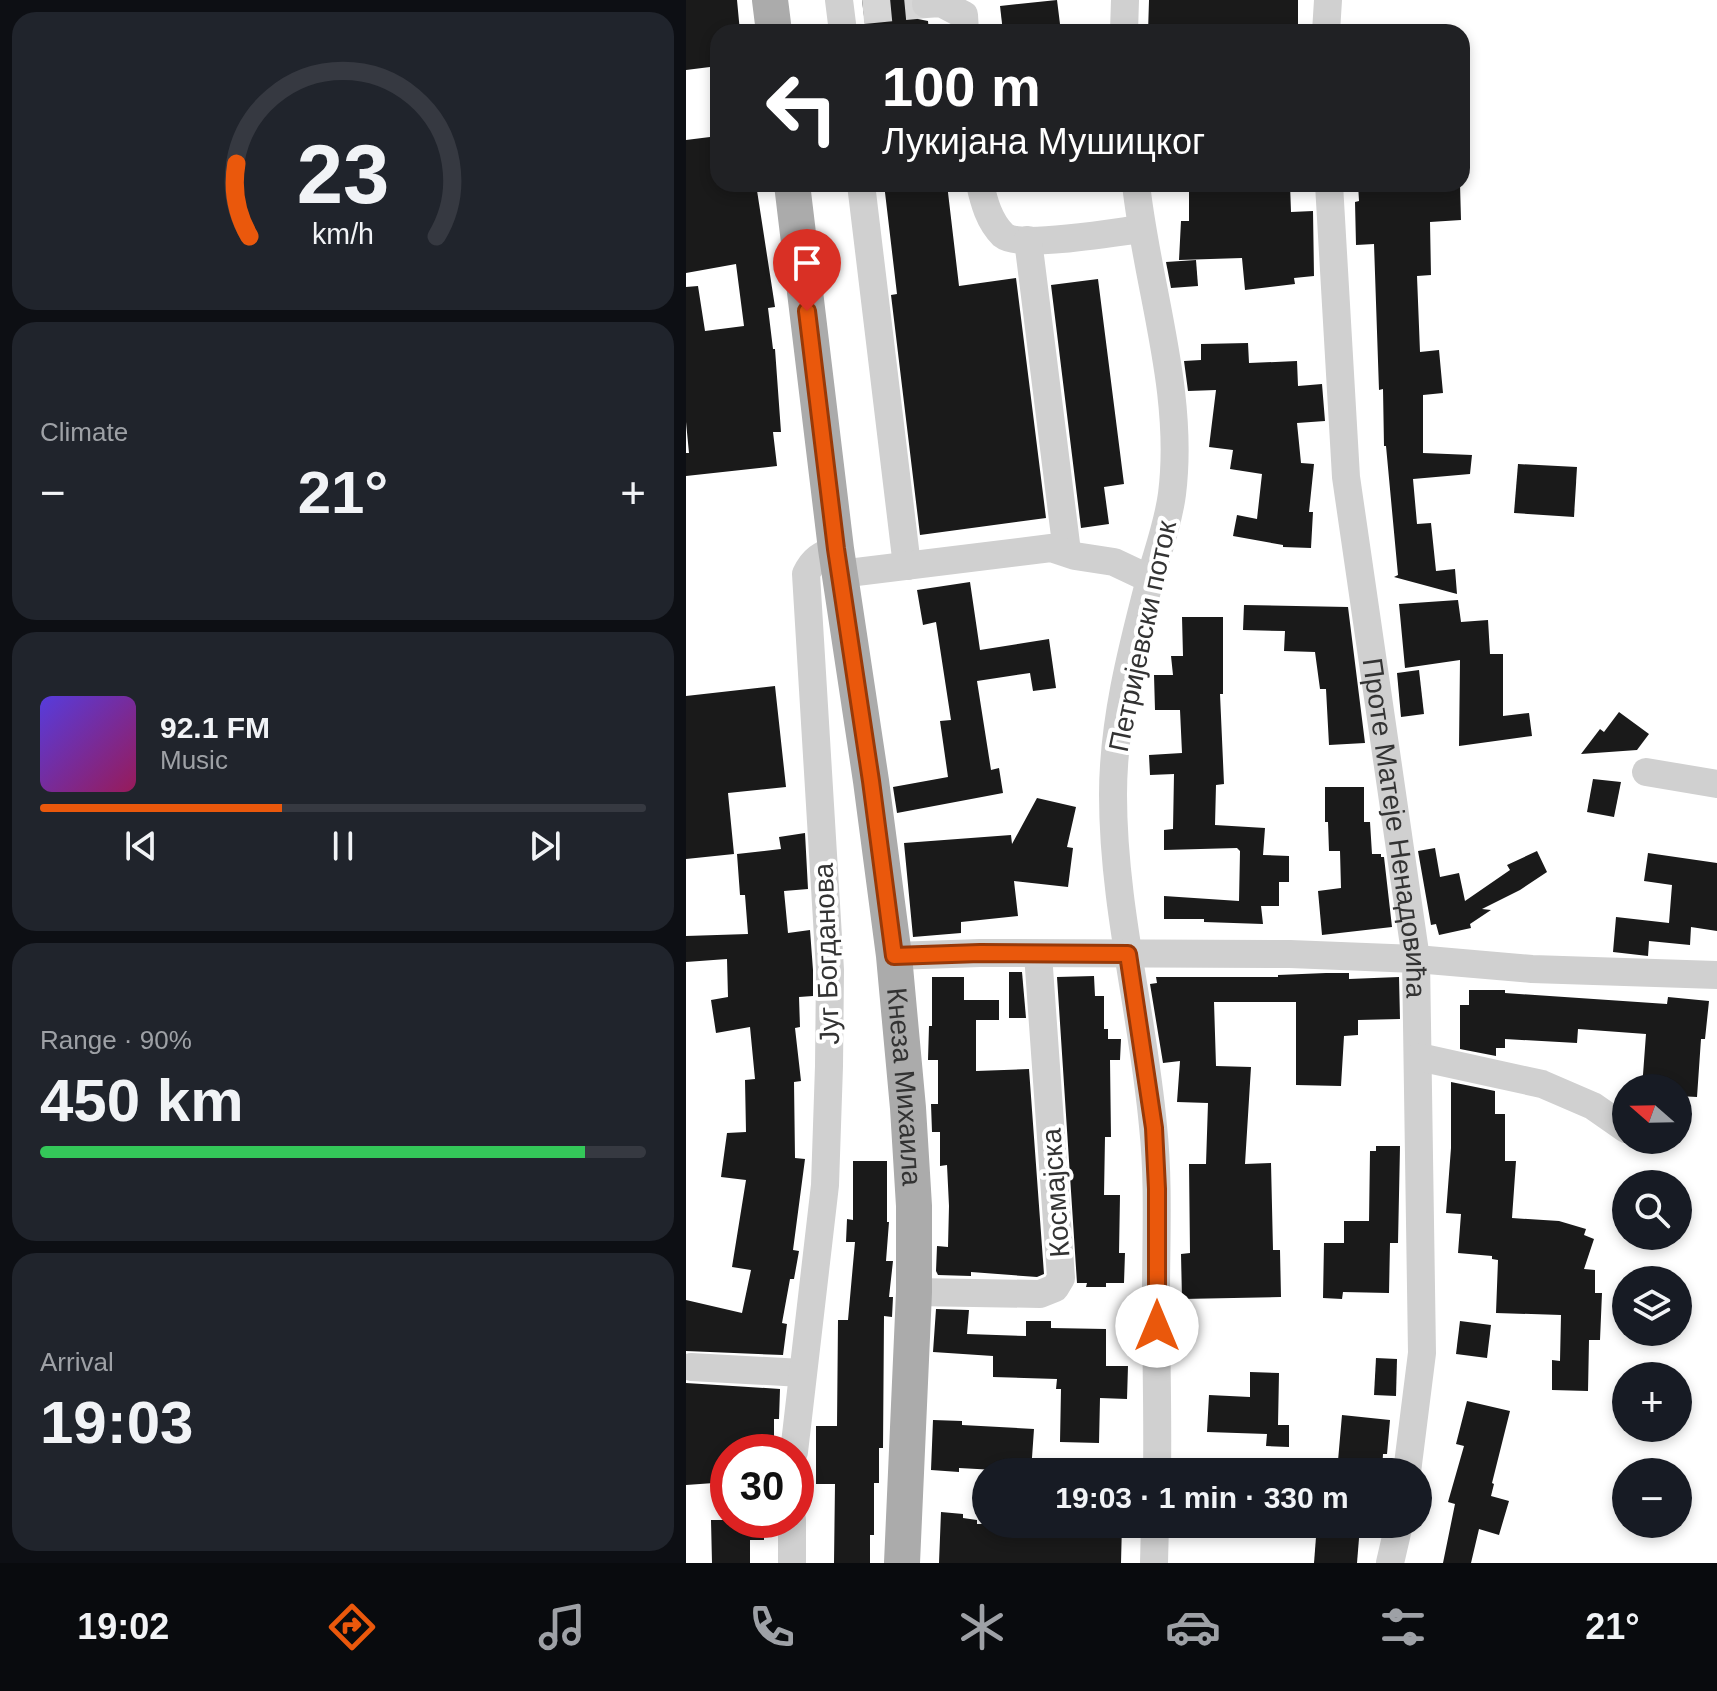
<!DOCTYPE html>
<html lang="en">
<head>
<meta charset="utf-8">
<style>
  body { margin:0; font-family:Arial,sans-serif; background:#20242c; color:#f1f3f6; height:100vh; display:flex; flex-direction:column; font-size:30px; white-space:nowrap }
  * { box-sizing:border-box; margin:0 }
  p { font-size:26px; color:#9ea1a6 }
  .icon { flex:none; width:44px; height:44px; fill:none; stroke:currentColor; stroke-width:2; stroke-linecap:round; stroke-linejoin:round }
  .map { position:relative; flex:1; overflow:hidden }
  .side { display:flex; flex-direction:column; gap:12px; padding:12px; background:#0d0f14; width:686px }
  .side>* { flex:none }
  .hud { position:absolute; left:24px; top:24px; width:760px; height:168px; border-radius:24px; box-shadow:0 4px 12px #0003; background:#202124; color:#fff; overflow:hidden }
  .needle { width:52px; rotate:290deg }
  .controls { position:absolute; left:926px; top:1074px; display:grid; gap:16px }
  .controls a { display:grid; place-items:center; width:80px; height:80px; border-radius:50%; background:#171b24; box-shadow:0 4px 12px #0003; font-size:40px }
  .speed { position:absolute; left:24px; top:1434px; display:flex; gap:16px; font-size:40px; font-weight:700; text-align:center }
  .speed>* { display:grid; place-content:center; width:104px; height:104px; border-radius:50%; background:#171b24; box-shadow:0 4px 12px #0003; line-height:1 }
  .speed .limit { border:12px solid #d22; background:#fff; color:#111 }
  .pin { position:absolute; display:grid; place-items:center; width:68px; height:68px; color:#fff; margin:-82px -34px; border-radius:50% 50% 50% 0; rotate:-45deg; box-shadow:0 0 8px #0007 }
  .pin .icon { rotate:45deg }
  .me { position:absolute; width:88px; margin:-44px; rotate:0deg; stroke-linejoin:round; filter:drop-shadow(0 0 6px #0008) }
  .turn { display:flex; align-items:center; gap:28px; height:168px; padding:0 40px; font-size:36px }
  .turn .icon { width:104px; height:104px; stroke-width:2.5 }
  .turn b { display:block; font-size:56px; line-height:68px }
  .big { font-size:60px; font-weight:700; line-height:1.1 }
  .side .widget { flex:1; display:flex; flex-direction:column; justify-content:center; gap:12px; min-width:0; padding:0 28px; border-radius:24px; background:#20242c }
  .side .dial { align-items:center; gap:0 }
  .dial svg { height:208px; overflow:visible; fill:none; stroke:#363941; stroke-width:7; stroke-linecap:round; text-anchor:middle }
  .dial text { fill:#f1f3f6; stroke:none }
  .song { display:flex; align-items:center; gap:24px }
  .cover { width:96px; height:96px; border-radius:12px; background:linear-gradient(135deg,hsl(250 70% 55%),hsl(330 70% 35%)) }
  .played { height:8px; border-radius:4px; background:linear-gradient(90deg,#ea580c 40%,#363941 40%) }
  .keys { display:flex; justify-content:space-around; direction:ltr }
  .heat { display:flex; justify-content:space-between; align-items:center; font-size:44px; direction:ltr }
  .charge { height:12px; border-radius:6px; background:linear-gradient(90deg,#34c759 90%,#363941 0) }
  .trip { position:absolute; left:286px; top:1458px; width:460px; height:80px; border-radius:40px; background:#171b24; box-shadow:0 4px 12px #0003; font-weight:700; line-height:80px; text-align:center }
  .tab-bar { display:flex; height:128px; justify-content:space-around; align-items:center; background:#090b0e; color:#9ea1a6 }
  .tab-bar .icon { width:56px; height:56px }
  .tab-bar .current { color:#ea580c }
  .tab-bar b { font-size:36px; color:#f1f3f6 }
  main { display:flex; flex:1; min-height:0 }
  .map>svg:first-child { display:block }
</style>
</head>
<body>
<main>
<section class="side">
<div class="widget dial"><svg viewBox="0 0 100 80">
<path d="M14 69A42 42 0 1 1 86 69"/>
<path d="M14 69A42 42 0 0 1 9 41" stroke="#ea580c"/>
<text x="50" y="56" font-size="32" font-weight="700">23</text>
<text x="50" y="72" font-size="11">km/h</text>
</svg></div>
<div class="widget"><p>Climate</p>
<div class="heat"><a>−</a><b class="big">21°</b><a>+</a></div>
</div>
<div class="widget">
<div class="song"><i class="cover"></i><div><b>92.1 FM</b><p>Music</p></div></div>
<div class="played"></div>
<div class="keys"><svg class="icon" aria-label="previous" viewBox="0 0 24 24"><path d="M18 5L8 12l10 7zM5 5v14"/></svg><svg class="icon" aria-label="pause" viewBox="0 0 24 24"><path d="M8 5v14M16 5v14"/></svg><svg class="icon" aria-label="next" viewBox="0 0 24 24"><path d="M6 5l10 7-10 7zM19 5v14"/></svg></div>
</div>
<div class="widget"><p>Range · 90%</p><b class="big">450 km</b><div class="charge"></div></div>
<div class="widget"><p>Arrival</p><b class="big">19:03</b></div>
</section>
<div class="map">
<svg width="1031" height="1563" viewBox="0 0 1031 1563">
  <rect width="100%" height="100%" fill="#fff"/>
  <!-- building -->
  <g fill="#1a1a1a">
    <polygon points="0,0 51,0 54,32 32,32 32,66 0,70"/>
    <polygon points="176,0 224,0 226,13 232,19 242,21 243,32 180,32"/>
    <polygon points="371,0 375,32 317,32 314,6"/>
    <polygon points="463,0 612,0 612,32 462,32"/>
    <polygon points="32,136 32,184 70,184 89,307 82,308 87,349 89,349 95,432 87,432 91,466 0,476 0,453 3,453 0,422 0,287 12,286 19,331 58,326 50,264 0,273 0,140"/>
    <polygon points="198,184 261,184 273,286 330,278 360,518 234,535 205,295 211,294"/>
    <polygon points="503,184 604,184 605,212 627,211 628,276 608,278 609,284 559,290 556,258 493,260 495,221 503,221"/>
    <polygon points="672,184 711,184 711,187 774,184 775,220 744,222 745,275 731,276 734,352 753,350 757,393 737,395 737,453 786,455 784,474 727,479 731,524 745,523 750,571 769,569 771,594 708,577 712,575 700,446 698,446 697,389 693,390 688,244 670,245 669,202 673,201"/>
    <polygon points="510,260 512,286 485,288 480,262"/>
    <polygon points="412,279 438,484 418,487 423,524 395,528 365,285"/>
    <polygon points="562,343 563,363 611,361 612,386 636,384 639,421 611,423 615,463 628,464 623,512 627,512 625,548 597,547 597,545 547,536 551,515 571,519 576,474 544,469 547,450 523,447 530,390 502,391 498,361 515,360 515,344"/>
    <polygon points="832,464 891,467 888,517 828,513"/>
    <polygon points="284,582 294,650 363,639 370,688 347,691 344,673 291,681 305,770 313,768 317,793 211,813 207,787 262,777 254,721 265,720 250,622 237,625 231,590"/>
    <polygon points="772,600 775,622 802,620 804,654 817,654 817,716 843,713 846,736 773,746 774,660 719,668 713,604"/>
    <polygon points="558,605 662,607 679,743 643,745 640,689 634,689 629,652 598,651 599,631 557,630"/>
    <polygon points="496,617 537,617 537,694 534,694 538,784 530,785 529,825 579,828 577,855 603,856 603,882 593,882 593,906 575,906 577,924 518,922 518,919 478,919 478,896 553,901 554,851 551,848 478,850 478,830 487,829 488,774 464,775 463,755 496,753 494,710 469,710 468,675 487,675 485,656 497,656"/>
    <polygon points="733,670 738,714 715,717 711,673"/>
    <polygon points="89,686 100,787 42,793 48,854 0,859 0,696"/>
    <polygon points="933,712 963,734 951,750 895,754 914,729 918,732"/>
    <polygon points="907,779 935,782 928,817 901,812"/>
    <polygon points="639,787 678,787 678,822 684,822 686,854 695,854 695,857 698,857 706,927 636,935 632,891 655,888 654,851 643,851 642,822 639,822"/>
    <polygon points="351,798 390,807 381,847 387,848 382,887 328,881 332,916 275,922 275,933 227,937 218,843 325,835 326,844"/>
    <polygon points="119,833 122,889 98,891 102,933 124,930 127,970 127,996 113,997 114,1027 109,1028 115,1081 108,1082 109,1158 119,1159 107,1250 113,1251 108,1279 104,1279 96,1323 101,1324 97,1355 0,1351 0,1300 56,1313 65,1270 46,1267 60,1180 35,1177 41,1133 60,1132 59,1080 69,1079 64,1027 30,1033 25,1000 42,997 41,959 0,962 0,936 62,934 59,895 54,895 51,854 95,849 93,837"/>
    <polygon points="749,848 754,877 773,873 779,901 824,870 821,865 851,851 861,872 834,890 796,909 805,910 784,924 785,928 753,935 750,924 745,925 732,851"/>
    <polygon points="962,853 1031,863 1031,931 1005,927 1004,945 963,941 962,956 927,952 930,917 983,923 986,885 958,881"/>
    <polygon points="323,972 336,972 340,1018 323,1018"/>
    <polygon points="640,973 663,973 663,979 713,977 714,1019 672,1020 672,1035 658,1036 655,1086 610,1085 610,1002 528,1002 530,1066 565,1067 559,1164 585,1163 587,1250 594,1250 595,1297 496,1299 495,1254 504,1253 503,1164 520,1164 522,1103 491,1102 494,1061 477,1063 464,984 471,983 470,977 592,977 592,975"/>
    <polygon points="408,976 409,996 418,996 418,1029 422,1029 422,1039 435,1039 434,1060 424,1060 425,1137 419,1137 418,1195 434,1195 433,1253 439,1253 438,1283 420,1283 420,1287 400,1287 401,1283 391,1283 371,977"/>
    <polygon points="246,977 278,977 278,1000 313,1000 313,1020 290,1020 290,1071 343,1069 358,1274 351,1277 285,1272 285,1276 252,1275 250,1271 251,1246 262,1247 263,1206 261,1165 254,1166 254,1132 246,1132 245,1104 252,1104 252,1060 242,1060 243,1026 246,1026"/>
    <polygon points="783,990 819,990 819,993 981,1004 982,997 1023,1001 1019,1039 1015,1039 1011,1097 992,1096 992,1088 956,1088 960,1034 892,1029 891,1043 819,1039 819,1048 810,1048 810,1056 774,1049 774,1005 783,1005"/>
    <polygon points="765,1082 809,1091 809,1114 819,1114 819,1161 830,1161 826,1218 873,1221 900,1229 898,1235 908,1239 898,1269 909,1270 909,1293 916,1293 914,1340 903,1340 902,1391 866,1390 866,1360 874,1361 875,1315 810,1313 812,1260 806,1259 806,1256 772,1253 775,1214 760,1213 765,1148"/>
    <polygon points="690,1146 714,1146 712,1243 704,1243 703,1293 657,1292 656,1299 637,1298 638,1243 658,1243 658,1221 683,1221 684,1151 690,1151"/>
    <polygon points="167,1161 201,1161 201,1222 203,1222 200,1261 207,1261 203,1297 207,1297 206,1317 198,1316 197,1448 193,1448 193,1483 188,1483 188,1535 184,1535 184,1563 148,1563 149,1484 130,1484 130,1426 151,1426 152,1320 162,1320 169,1242 160,1242 161,1219 167,1220"/>
    <polygon points="250,1309 283,1310 281,1334 340,1336 340,1321 365,1321 365,1328 420,1329 420,1366 442,1366 441,1399 414,1398 413,1443 374,1442 375,1389 370,1389 371,1379 307,1377 307,1356 247,1352"/>
    <polygon points="774,1321 805,1325 801,1358 770,1354"/>
    <polygon points="690,1358 711,1359 710,1396 688,1395"/>
    <polygon points="564,1372 593,1373 592,1425 603,1425 603,1447 580,1446 581,1434 521,1432 523,1395 564,1397"/>
    <polygon points="0,1383 94,1389 93,1419 88,1419 88,1452 42,1452 42,1482 0,1485"/>
    <polygon points="781,1401 824,1411 806,1483 808,1484 805,1496 823,1501 813,1535 793,1529 785,1563 757,1563 769,1504 762,1502 778,1446 770,1444"/>
    <polygon points="656,1415 704,1420 701,1454 697,1454 696,1472 651,1472"/>
    <polygon points="247,1420 276,1421 276,1425 348,1429 345,1472 273,1468 273,1472 245,1470"/>
    <polygon points="255,1512 277,1514 277,1518 291,1520 291,1524 436,1524 435,1563 253,1563"/>
    <polygon points="25,1520 78,1520 78,1540 64,1540 64,1563 26,1563"/>
    <polygon points="631,1524 674,1526 671,1563 628,1563"/>
  </g>
  <g fill="none" stroke-linecap="round" stroke-linejoin="round">
    <!-- minor-tunnel -->
    <polyline stroke="#d6d6d6" stroke-width="28" stroke-dasharray="28 14" stroke-linecap="butt" points="177,10 240,4"/>
    <!-- minor -->
    <g stroke="#d0d0d0" stroke-width="28">
      <polyline points="153,0 157,32"/>
      <polyline points="240,4 255,3 278,15 279,32"/>
      <polyline points="438,32 439,0"/>
      <polyline points="640,32 642,0"/>
      <polyline points="175,184 221,566"/>
      <path d="M 294,184 C 298,202 303,221 317,235 C 334,249 430,232 455,229"/>
      <path d="M 450,184 C 461,286 499,391 486,494 C 482,525 471,553 463,583 C 445,652 427,723 427,795 C 427,906 457,1015 467,1126 C 473,1182 470,1239 470,1295 C 470,1354 472,1413 471,1472"/>
      <path id="s1" d="M 643,184 L 660,477 L 730,959 L 736,1353 L 721,1472"/>
      <polyline points="342,240 381,552"/>
      <polyline points="154,574 365,548 389,556 428,562 464,579"/>
      <polyline points="960,772 1031,784"/>
      <polyline points="208,956 294,953 604,954 730,959 846,969 1031,975"/>
      <polyline points="733,1057 856,1084 907,1106 940,1129"/>
      <polyline points="228,1292 354,1294 369,1288 375,1278 352,954"/>
      <polyline points="5,1367 116,1373"/>
      <path d="M 108,1452 L 139,1185 L 143,1066 L 144,970 L 120,574 C 127,559 135,555 150,549"/>
      <polyline points="106,1520 106,1563"/>
      <polyline points="468,1563 469,1524"/>
      <polyline points="704,1563 713,1524"/>
    </g>
    <!-- major -->
    <g stroke="#ababab" stroke-width="36">
      <polyline points="84,0 88,32"/>
      <path id="s2" d="M 106,184 L 150,549 L 185,781 L 208,956 L 222,1108 L 228,1206 L 228,1292 L 216,1563"/>
    </g>
  </g>
  <g fill="none" stroke-linecap="round" stroke-linejoin="round">
    <!-- route casing -->
    <g stroke="#983908" stroke-width="20">
      <polyline id="route" points="121,311 150,549 185,781 208,956 294,953 442,954 468,1128 471,1189 471,1326"/>
    </g>
    <!-- route -->
    <use href="#route" stroke="#ea580c" stroke-width="14"/>
  </g>
  <g text-anchor="middle" stroke-width="8" stroke-linejoin="round" paint-order="stroke">
    <!-- street labels -->
    <g font-size="28" fill="#333" stroke="#fff">
      <text transform="translate(456 636) rotate(-78)" y="10">Петријевски поток</text>
      <text dy="10" stroke="none"><textPath href="#s1" startOffset="648">Проте Матеје Ненадовића</textPath></text>
      <text transform="translate(140 954) rotate(-92)" y="10">Југ Богданова</text>
      <text dy="10" stroke="none"><textPath href="#s2" startOffset="910">Кнеза Михаила</textPath></text>
      <text transform="translate(369 1193) rotate(-94)" y="10">Космајска</text>
    </g>
  </g>
</svg>
<div class="controls">
<a><svg class="needle" viewBox="-14 -14 28 28"><path d="M0-13l5 13h-10z" fill="#e53935"/><path d="M0 13l5-13h-10z" fill="#9ea1a6"/></svg></a>
<a><svg class="icon" aria-label="search" viewBox="0 0 24 24"><circle cx="10" cy="10" r="6"/><path d="M15 15l6 6"/></svg></a>
<a><svg class="icon" aria-label="layers" viewBox="0 0 24 24"><path d="M12 4l9 5-9 5-9-5zM3 14l9 5 9-5"/></svg></a>
<a>+</a>
<a>−</a>
</div>
<div class="speed"><div class="limit">30</div></div>
<div class="pin" style="left:121px;top:311px;background:#d93025"><svg class="icon" aria-label="arrive" viewBox="0 0 24 24"><path d="M6 21V4h12l-3 4 3 4H6"/></svg></div>
<svg class="me" style="left:471px;top:1326px" viewBox="-20 -20 40 40"><circle r="19" fill="#fff"/><path d="M0-13L10 11 0 6-10 11z" fill="#ea580c"/></svg>
<div class="trip">19:03 · 1 min · 330 m</div>
<div class="hud">
<div class="turn"><svg class="icon" aria-label="left" viewBox="0 0 24 24"><path d="M17 20v-9H6M10 6l-5 5 5 5"/></svg><div><b>100 m</b>Лукијана Мушицког</div></div>
</div>
</div>
</main>
<nav class="tab-bar">
<b>19:02</b>
<svg class="icon current" aria-label="directions" viewBox="0 0 24 24"><path d="M12 3l9 9-9 9-9-9zM9 14v-3h6M13 9l2 2-2 2"/></svg>
<svg class="icon" aria-label="music" viewBox="0 0 24 24"><path d="M9 18V5l10-2v13"/><circle cx="6" cy="18" r="3"/><circle cx="16" cy="16" r="3"/></svg>
<svg class="icon" aria-label="phone" viewBox="0 0 24 24"><path d="M5 4h4l2 5-3 2q2 4 5 5l2-3 5 2v4C11 20 4 13 5 4z"/></svg>
<svg class="icon" aria-label="climate" viewBox="0 0 24 24"><path d="M12 3v18M4 7l16 10M4 17L20 7"/></svg>
<svg class="icon" aria-label="car" viewBox="0 0 24 24"><path d="M5 17H2v-5l4-1 3-4h7l3 4 3 1v5h-3M9 17h6M6 11h13"/><circle cx="7" cy="17" r="2"/><circle cx="17" cy="17" r="2"/></svg>
<svg class="icon" aria-label="filters" viewBox="0 0 24 24"><path d="M4 7h16M4 17h16"/><circle cx="9" cy="7" r="2"/><circle cx="15" cy="17" r="2"/></svg>
<b>21°</b>
</nav>
</body>
</html>
